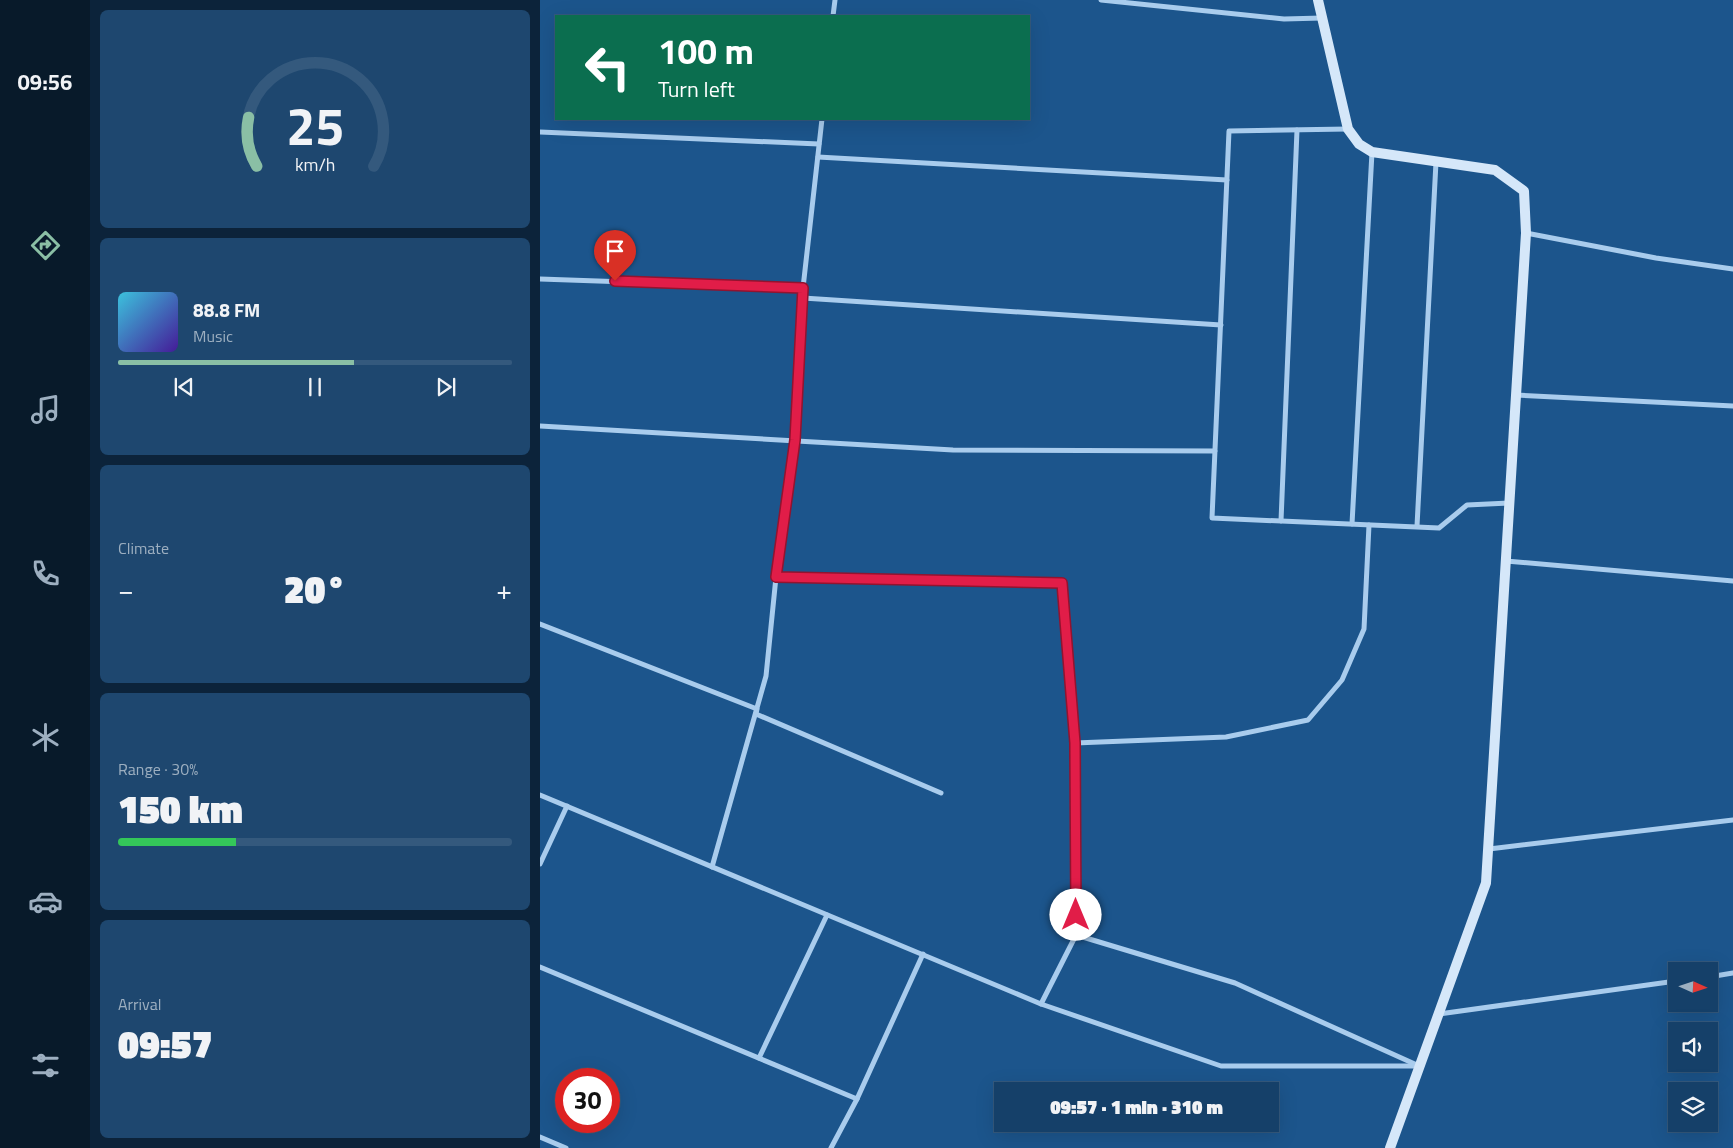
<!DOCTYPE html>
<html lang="en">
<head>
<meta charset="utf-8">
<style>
  body { margin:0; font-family:"Titillium Web",sans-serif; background:#1e476f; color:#f1f3f6; height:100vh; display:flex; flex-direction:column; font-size:19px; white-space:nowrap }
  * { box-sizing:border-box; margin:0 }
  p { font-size:16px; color:#9dafc0 }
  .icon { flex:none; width:28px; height:28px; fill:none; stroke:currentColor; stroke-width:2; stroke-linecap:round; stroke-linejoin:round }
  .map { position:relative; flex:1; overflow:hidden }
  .sheet { display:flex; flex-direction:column; gap:10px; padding:10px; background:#0c233a; width:450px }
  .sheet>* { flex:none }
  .top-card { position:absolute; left:15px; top:15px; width:475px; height:105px; border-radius:0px; box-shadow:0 5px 20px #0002,0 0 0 1px #34597d; background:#0b6e4f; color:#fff; overflow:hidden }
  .needle { width:32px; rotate:93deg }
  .controls { position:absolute; left:1128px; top:962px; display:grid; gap:10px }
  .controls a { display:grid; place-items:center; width:50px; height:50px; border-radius:0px; background:#154069; box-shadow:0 5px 20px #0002,0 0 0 1px #34597d; font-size:25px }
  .speed { position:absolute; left:15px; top:1068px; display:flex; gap:10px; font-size:25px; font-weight:700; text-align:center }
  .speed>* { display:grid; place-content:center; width:65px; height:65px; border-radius:50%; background:#154069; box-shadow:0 5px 20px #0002,0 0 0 1px #34597d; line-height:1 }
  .speed .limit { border:8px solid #d22; background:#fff; color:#111 }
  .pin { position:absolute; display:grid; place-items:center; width:42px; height:42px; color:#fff; margin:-51px -21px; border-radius:50% 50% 50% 0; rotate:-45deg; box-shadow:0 0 5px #0007 }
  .pin .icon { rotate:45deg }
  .me { position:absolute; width:55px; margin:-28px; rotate:0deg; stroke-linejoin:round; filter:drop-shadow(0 0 4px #0008) }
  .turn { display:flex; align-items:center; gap:18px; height:105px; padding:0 20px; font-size:22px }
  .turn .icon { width:65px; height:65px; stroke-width:2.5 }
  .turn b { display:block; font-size:35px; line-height:42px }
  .big { font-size:38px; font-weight:800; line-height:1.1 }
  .sheet .widget { flex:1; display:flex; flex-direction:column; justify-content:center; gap:8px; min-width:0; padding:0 18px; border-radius:8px; background:#1e476f }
  .sheet .dial { align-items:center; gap:0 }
  .dial svg { height:130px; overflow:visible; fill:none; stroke:#34597d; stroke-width:7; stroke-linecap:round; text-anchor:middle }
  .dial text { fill:#f1f3f6; stroke:none }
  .song { display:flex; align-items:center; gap:15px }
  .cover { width:60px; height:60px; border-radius:8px; background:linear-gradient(135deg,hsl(190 70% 55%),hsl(260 70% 35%)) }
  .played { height:5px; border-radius:2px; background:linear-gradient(90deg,#8abfa5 60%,#34597d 60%) }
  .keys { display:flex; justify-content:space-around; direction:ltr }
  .heat { display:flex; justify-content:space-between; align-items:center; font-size:28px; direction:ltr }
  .charge { height:8px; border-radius:4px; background:linear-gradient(90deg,#34c759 30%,#34597d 0) }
  .trip { position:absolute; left:454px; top:1082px; width:285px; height:50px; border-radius:0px; background:#154069; box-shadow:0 5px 20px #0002,0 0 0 1px #34597d; font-weight:800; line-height:50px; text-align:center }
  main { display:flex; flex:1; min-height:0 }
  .tabs { display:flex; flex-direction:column; width:90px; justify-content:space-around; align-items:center; background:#081a2a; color:#9dafc0 }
  .tabs .icon { width:35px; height:35px }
  .tabs .on { color:#8abfa5 }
  .tabs b { font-size:22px; color:#f1f3f6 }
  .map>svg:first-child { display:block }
</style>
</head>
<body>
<main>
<nav class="tabs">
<b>09:56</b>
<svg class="icon on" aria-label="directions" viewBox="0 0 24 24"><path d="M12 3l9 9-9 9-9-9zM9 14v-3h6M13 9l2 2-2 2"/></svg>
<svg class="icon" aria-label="music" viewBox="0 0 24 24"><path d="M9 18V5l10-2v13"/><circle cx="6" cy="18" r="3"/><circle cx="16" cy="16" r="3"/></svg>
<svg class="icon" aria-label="phone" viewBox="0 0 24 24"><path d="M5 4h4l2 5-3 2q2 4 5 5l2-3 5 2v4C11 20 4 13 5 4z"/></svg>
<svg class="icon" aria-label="climate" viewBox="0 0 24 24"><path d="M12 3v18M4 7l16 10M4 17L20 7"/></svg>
<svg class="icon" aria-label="car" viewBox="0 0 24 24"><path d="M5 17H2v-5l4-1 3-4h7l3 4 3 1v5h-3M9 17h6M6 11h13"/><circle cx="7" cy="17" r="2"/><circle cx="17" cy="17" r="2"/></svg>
<svg class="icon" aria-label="filters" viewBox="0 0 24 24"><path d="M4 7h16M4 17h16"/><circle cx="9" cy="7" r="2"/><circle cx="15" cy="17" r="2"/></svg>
</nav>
<section class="sheet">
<div class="widget dial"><svg viewBox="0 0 100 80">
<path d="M14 69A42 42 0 1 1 86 69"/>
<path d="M14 69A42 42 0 0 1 9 39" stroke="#8abfa5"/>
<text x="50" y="56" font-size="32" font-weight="700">25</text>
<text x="50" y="72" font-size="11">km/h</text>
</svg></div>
<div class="widget">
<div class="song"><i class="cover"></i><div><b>88.8 FM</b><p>Music</p></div></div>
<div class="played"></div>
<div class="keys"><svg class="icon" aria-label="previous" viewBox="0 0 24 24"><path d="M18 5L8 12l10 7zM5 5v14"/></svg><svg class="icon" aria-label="pause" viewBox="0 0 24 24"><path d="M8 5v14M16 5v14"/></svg><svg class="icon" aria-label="next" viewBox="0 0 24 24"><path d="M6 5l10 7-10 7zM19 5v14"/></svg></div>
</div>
<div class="widget"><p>Climate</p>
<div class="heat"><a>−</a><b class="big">20°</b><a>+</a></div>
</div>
<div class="widget"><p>Range · 30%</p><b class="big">150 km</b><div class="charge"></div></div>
<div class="widget"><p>Arrival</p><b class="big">09:57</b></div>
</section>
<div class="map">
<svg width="1193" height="1148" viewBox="0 0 1193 1148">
  <rect width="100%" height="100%" fill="#1c558c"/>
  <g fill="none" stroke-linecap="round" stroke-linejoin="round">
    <!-- street -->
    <g stroke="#a9cced" stroke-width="5">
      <polyline points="561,0 744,19 782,18"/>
      <polyline points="293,16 295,0"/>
      <polyline points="808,129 689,131 672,518 899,528 927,505 969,503"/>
      <polyline points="0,132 279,144"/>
      <polyline points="278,157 687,180"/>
      <polyline points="986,233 1116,258 1193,269"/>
      <polyline points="0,279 263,288"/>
      <polyline points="263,298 681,325"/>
      <polyline points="976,395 1193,406"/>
      <polyline points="0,426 413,450 675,451"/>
      <polyline points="741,521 757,130"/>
      <polyline points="812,524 832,152"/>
      <polyline points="877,526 896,162"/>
      <polyline points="966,561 1193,581"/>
      <polyline points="236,577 522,583 535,743 686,737 768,720 802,680 824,629 829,525"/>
      <polyline points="0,624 217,709 216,714 401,793"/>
      <polyline points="535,743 536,935 695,983 877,1065"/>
      <polyline points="0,795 501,1004 681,1066 879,1066"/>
      <polyline points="949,849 1193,820"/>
      <polyline points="0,864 27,806"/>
      <polyline points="172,867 226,676 236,577 255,440 263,288 282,119"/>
      <polyline points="0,967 317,1099 383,954"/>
      <polyline points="1169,977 1193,973"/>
      <polyline points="501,1004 536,935"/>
      <polyline points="899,1014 1136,981"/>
      <polyline points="219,1058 287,915"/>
      <polyline points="0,1137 26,1148"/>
      <polyline points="291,1148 317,1099"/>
    </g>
    <!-- secondary -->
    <polyline stroke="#d5e7f9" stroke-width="10" points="778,0 808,129 819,144 832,152 955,170 984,191 986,233 946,883 850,1148"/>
  </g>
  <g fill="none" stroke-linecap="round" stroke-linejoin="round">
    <!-- route casing -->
    <g stroke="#92132f" stroke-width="12">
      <polyline id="route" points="75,281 263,288 255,440 236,577 522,583 535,743 536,915"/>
    </g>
    <!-- route -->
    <use href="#route" stroke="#e11d48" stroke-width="9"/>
  </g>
</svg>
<div class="controls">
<a><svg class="needle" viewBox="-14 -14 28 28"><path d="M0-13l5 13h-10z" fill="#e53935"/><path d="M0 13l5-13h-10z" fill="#9dafc0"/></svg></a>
<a><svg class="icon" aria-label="sound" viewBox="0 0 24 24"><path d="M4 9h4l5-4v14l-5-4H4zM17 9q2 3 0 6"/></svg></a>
<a><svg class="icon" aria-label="layers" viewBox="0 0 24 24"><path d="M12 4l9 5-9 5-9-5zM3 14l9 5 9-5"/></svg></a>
</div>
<div class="speed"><div class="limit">30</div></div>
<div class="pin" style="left:75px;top:281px;background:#d93025"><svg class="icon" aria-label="arrive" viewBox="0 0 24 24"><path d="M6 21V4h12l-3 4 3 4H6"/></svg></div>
<svg class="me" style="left:536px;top:915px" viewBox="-20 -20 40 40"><circle r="19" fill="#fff"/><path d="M0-13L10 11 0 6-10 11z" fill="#e11d48"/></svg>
<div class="trip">09:57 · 1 min · 310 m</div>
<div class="top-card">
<div class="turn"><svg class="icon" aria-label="left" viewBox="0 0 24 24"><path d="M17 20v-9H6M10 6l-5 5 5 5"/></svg><div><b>100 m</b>Turn left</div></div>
</div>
</div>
</main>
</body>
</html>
